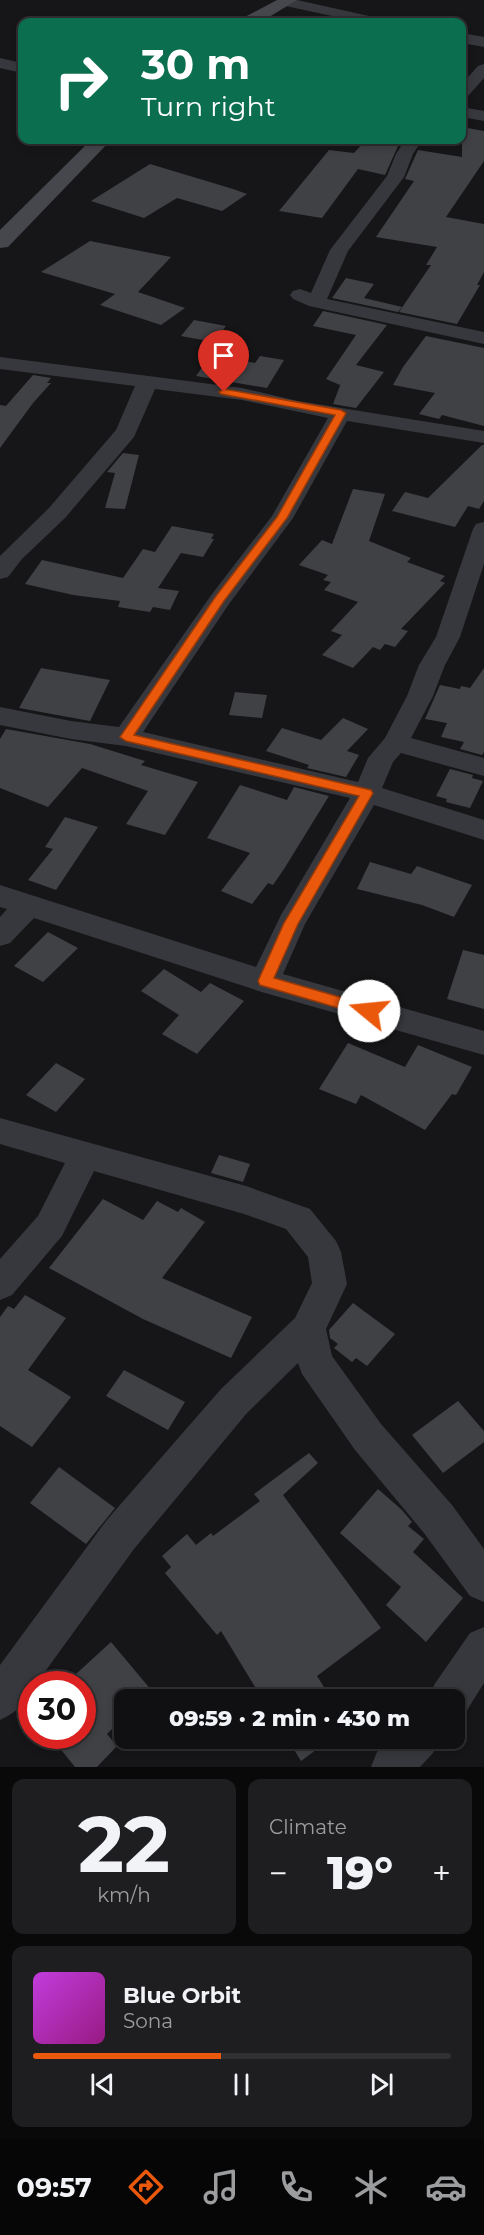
<!DOCTYPE html>
<html lang="en">
<head>
<meta charset="utf-8">
<style>
  body { margin:0; font-family:Montserrat,sans-serif; background:#1e1e20; color:#f1f3f6; height:100vh; display:flex; flex-direction:column; font-size:22px; white-space:nowrap }
  * { box-sizing:border-box; margin:0 }
  p { font-size:20px; color:#9c9d9f }
  .icon { flex:none; width:33px; height:33px; fill:none; stroke:currentColor; stroke-width:2; stroke-linecap:round; stroke-linejoin:round }
  .map { position:relative; height:1767px; overflow:hidden }
  .side { display:flex; flex-direction:column; gap:12px; padding:12px; background:#09090a; flex:1 }
  .side>* { flex:none }
  .banner { position:absolute; left:18px; top:18px; width:448px; height:126px; border-radius:12px; box-shadow:0 3px 9px #0003,0 0 0 2px #303032; background:#0b6e4f; color:#fff; overflow:hidden }
  .speed { position:absolute; left:18px; top:1671px; display:flex; gap:12px; font-size:30px; font-weight:700; text-align:center }
  .speed>* { display:grid; place-content:center; width:78px; height:78px; border-radius:50%; background:#101012; box-shadow:0 3px 9px #0003,0 0 0 2px #303032; line-height:1 }
  .speed .limit { border:9px solid #d22; background:#fff; color:#111 }
  .pin { position:absolute; display:grid; place-items:center; width:51px; height:51px; color:#fff; margin:-62px -26px; border-radius:50% 50% 50% 0; rotate:-45deg; box-shadow:0 0 6px #0007 }
  .pin .icon { rotate:45deg }
  .me { position:absolute; width:66px; margin:-33px; rotate:287deg; stroke-linejoin:round; filter:drop-shadow(0 0 4px #0008) }
  .turn { display:flex; align-items:center; gap:21px; height:126px; padding:0 24px; font-size:27px }
  .turn .icon { width:78px; height:78px; stroke-width:2.5 }
  .turn b { display:block; font-size:42px; line-height:51px }
  .big { font-size:45px; font-weight:800; line-height:1.1 }
  .side .widget { flex:1; display:flex; flex-direction:column; justify-content:center; gap:9px; min-width:0; padding:0 21px; border-radius:12px; background:#1e1e20 }
  .side .dial { align-items:center; gap:0 }
  .dial b { font-size:78px; line-height:1 }
  .song { display:flex; align-items:center; gap:18px }
  .cover { width:72px; height:72px; border-radius:9px; background:linear-gradient(135deg,hsl(290 70% 55%),hsl(310 70% 35%)) }
  .played { height:6px; border-radius:3px; background:linear-gradient(90deg,#ea580c 45%,#303032 45%) }
  .keys { display:flex; justify-content:space-around; direction:ltr }
  .heat { display:flex; justify-content:space-between; align-items:center; font-size:33px; direction:ltr }
  .side .tiles { flex:1; display:grid; gap:12px; grid-template-columns:1fr 1fr }
  .widget:last-child { grid-column:span 2 }
  .trip { position:absolute; left:114px; top:1689px; width:351px; height:60px; border-radius:12px; background:#101012; box-shadow:0 3px 9px #0003,0 0 0 2px #303032; font-weight:800; line-height:60px; text-align:center }
  .dock { display:flex; height:96px; justify-content:space-around; align-items:center; background:#060607; color:#9c9d9f }
  .dock .icon { width:42px; height:42px }
  .dock .current { color:#ea580c }
  .dock b { font-size:27px; color:#f1f3f6 }
  .map>svg:first-child { display:block }
</style>
</head>
<body>
<div class="map">
<svg width="484" height="1767" viewBox="0 0 484 1767">
  <rect width="100%" height="100%" fill="#161618"/>
  <!-- building -->
  <g fill="#404145">
    <polygon points="462,127 484,131 484,161 446,217 484,224 484,272 477,285 480,285 457,324 399,312 431,265 426,265 437,247 376,237 414,181 405,179 418,150 462,157"/>
    <polygon points="366,140 400,140 395,146 398,146 385,175 358,169 322,218 279,211 329,150 354,153"/>
    <polygon points="150,164 233,189 247,194 222,211 177,198 144,218 91,201"/>
    <polygon points="90,241 171,257 138,292 185,308 161,325 100,305 115,294 41,272"/>
    <polygon points="346,278 374,284 364,298 402,307 398,312 332,298"/>
    <polygon points="323,311 387,325 356,365 384,372 356,408 333,404 341,383 340,385 326,379 356,335 313,326"/>
    <polygon points="194,320 226,326 213,342 181,336"/>
    <polygon points="426,336 484,348 484,426 442,415 439,419 419,414 435,393 393,385 403,367"/>
    <polygon points="211,355 255,363 260,356 284,360 267,388 196,376"/>
    <polygon points="33,375 51,378 47,383 51,383 33,403 0,448 0,405 6,406"/>
    <polygon points="482,445 484,445 484,501 479,509 468,506 455,527 392,511 405,492 428,498"/>
    <polygon points="123,453 139,455 125,509 105,508 115,473 107,472"/>
    <polygon points="353,489 385,494 369,541 411,558 407,562 445,576 440,581 445,583 401,629 408,631 395,647 385,644 380,650 373,647 353,668 322,655 342,635 331,631 358,602 324,590 331,582 323,580 328,575 299,565 322,540 332,544"/>
    <polygon points="172,526 214,534 211,539 214,539 203,557 181,553 158,588 179,591 170,610 153,607 150,612 118,607 120,601 73,595 25,584 42,560 123,578 143,549 155,552"/>
    <polygon points="41,668 110,680 90,721 19,708"/>
    <polygon points="484,668 484,752 482,755 460,749 464,742 441,737 447,723 425,719 440,685 460,689 461,686 470,688"/>
    <polygon points="235,692 267,695 262,718 229,715"/>
    <polygon points="343,718 368,729 347,751 359,755 346,777 307,768 309,765 266,751 282,728 321,740"/>
    <polygon points="6,729 90,744 145,761 141,765 198,782 165,835 126,824 148,791 82,768 48,807 0,788 0,739"/>
    <polygon points="450,769 473,775 472,778 483,781 470,808 446,802 447,799 436,796"/>
    <polygon points="240,785 287,800 294,787 329,796 284,869 273,885 268,883 252,904 221,891 250,853 207,838"/>
    <polygon points="65,817 98,827 56,890 28,880 53,849 45,847"/>
    <polygon points="370,862 411,874 417,866 472,885 454,917 422,905 357,889"/>
    <polygon points="48,932 78,948 43,982 14,966"/>
    <polygon points="463,950 484,955 484,1009 447,999"/>
    <polygon points="164,969 201,992 210,983 244,1001 197,1054 162,1034 179,1015 141,991"/>
    <polygon points="348,1043 405,1067 418,1045 472,1067 456,1095 452,1094 425,1130 361,1095 356,1104 319,1089"/>
    <polygon points="56,1063 85,1079 56,1112 26,1095"/>
    <polygon points="219,1155 250,1164 243,1182 211,1173"/>
    <polygon points="103,1199 143,1220 157,1201 178,1212 181,1208 205,1222 162,1278 252,1317 231,1358 143,1319 49,1268"/>
    <polygon points="25,1295 66,1318 28,1370 71,1397 32,1447 0,1426 0,1317 8,1306 14,1309"/>
    <polygon points="353,1303 395,1334 367,1366 356,1358 352,1362 334,1348 338,1344 330,1338 329,1330"/>
    <polygon points="124,1370 185,1402 168,1430 106,1396"/>
    <polygon points="458,1401 484,1431 484,1442 443,1473 412,1435"/>
    <polygon points="309,1453 318,1463 283,1495 381,1628 317,1676 332,1700 263,1700 221,1631 217,1635 165,1573 171,1567 162,1556 187,1534 196,1545 211,1533 213,1536 260,1501 254,1494"/>
    <polygon points="59,1467 115,1508 86,1544 30,1503"/>
    <polygon points="378,1489 402,1510 412,1522 408,1526 424,1539 413,1552 463,1598 426,1642 386,1605 401,1587 340,1533"/>
    <polygon points="111,1642 152,1691 143,1700 124,1700 124,1717 107,1734 117,1746 97,1767 75,1767 50,1736 82,1736 82,1681 76,1674"/>
    <polygon points="287,1738 332,1738 301,1761"/>
  </g>
  <g fill="none" stroke-linecap="round" stroke-linejoin="round">
    <!-- minor -->
    <g fill="#37383d" fill-rule="evenodd">
      <polygon points="280,0 297,0 378,18 385,22 360,22 281,5"/>
      <polygon points="462,33 484,37 484,47 462,43"/>
      <polygon points="0,58 22,63 22,73 0,68"/>
      <polygon points="484,64 484,78 468,96 462,98 462,84 478,66"/>
      <polygon points="462,107 484,111 484,121 462,117"/>
      <polygon points="405,140 422,140 413,154 404,177 348,251 327,299 484,332 484,344 309,306 293,299 290,295 293,291 300,289 311,293 330,250 387,176 396,154"/>
      <polygon points="0,357 242,388 298,401 484,431 484,443 347,421 293,518 229,604 143,732 358,782 368,758 385,738 407,696 419,665 436,637 473,529 476,524 484,522 484,564 460,637 445,665 433,696 411,738 484,758 484,776 401,753 393,762 382,788 484,820 484,840 374,805 305,924 283,974 484,1031 484,1055 265,993 34,918 10,943 0,946 0,917 7,909 0,907 0,885 256,967 281,915 350,798 126,746 71,739 0,725 0,707 71,721 119,727 212,594 272,516 328,418 242,400 155,389 134,437 65,518 22,559 8,577 0,579 0,556 49,508 116,430 135,386 0,369"/>
      <path d="M 0,1118 L 246,1186 L 310,1209 L 336,1241 L 341,1252 L 347,1284 L 326,1329 L 332,1356 L 381,1424 L 452,1505 L 484,1549 L 484,1602 L 470,1596 L 424,1533 L 355,1450 L 302,1374 L 298,1363 L 247,1413 L 134,1549 L 36,1684 L 32,1684 C 32,1701 13,1714 0,1720 L 0,1665 L 106,1521 L 221,1389 L 295,1318 L 312,1283 L 308,1257 L 286,1229 L 244,1214 L 94,1171 L 62,1236 L 12,1295 L 0,1300 L 0,1259 L 38,1216 L 65,1163 L 0,1144 Z"/>
      <polygon points="484,1627 484,1683 464,1715 454,1718 454,1700 428,1700 434,1685 470,1633"/>
      <polygon points="389,1738 439,1738 433,1753 420,1767 371,1767 377,1752"/>
    </g>
    <!-- secondary -->
    <g fill="#45474d" fill-rule="evenodd">
      <polygon points="277,0 297,0 261,22 240,22 243,18"/>
      <polygon points="91,140 111,140 8,247 0,248 0,230"/>
    </g>
  </g>
  <!-- route -->
  <polygon fill="#ea580c" stroke="#983908" stroke-width="1.5" points="224,389 341,410 346,413 287,518 224,601 134,735 371,790 373,793 298,924 274,978 374,1007 376,1011 374,1015 369,1017 260,985 258,981 284,923 359,796 126,741 120,737 216,596 277,517 335,415 221,394 219,392"/>
</svg>
<div class="speed"><div class="limit">30</div></div>
<div class="pin" style="left:224px;top:392px;background:#d93025"><svg class="icon" aria-label="arrive" viewBox="0 0 24 24"><path d="M6 21V4h12l-3 4 3 4H6"/></svg></div>
<svg class="me" style="left:369px;top:1011px" viewBox="-20 -20 40 40"><circle r="19" fill="#fff"/><path d="M0-13L10 11 0 6-10 11z" fill="#ea580c"/></svg>
<div class="trip">09:59 · 2 min · 430 m</div>
<div class="banner">
<div class="turn"><svg class="icon" aria-label="right" viewBox="0 0 24 24"><path d="M7 20v-9h11M14 6l5 5-5 5"/></svg><div><b>30 m</b>Turn right</div></div>
</div>
</div>
<section class="side">
<div class="tiles">
<div class="widget dial"><b>22</b><p>km/h</p></div>
<div class="widget"><p>Climate</p>
<div class="heat"><a>−</a><b class="big">19°</b><a>+</a></div>
</div>
<div class="widget">
<div class="song"><i class="cover"></i><div><b>Blue Orbit</b><p>Sona</p></div></div>
<div class="played"></div>
<div class="keys"><svg class="icon" aria-label="previous" viewBox="0 0 24 24"><path d="M18 5L8 12l10 7zM5 5v14"/></svg><svg class="icon" aria-label="pause" viewBox="0 0 24 24"><path d="M8 5v14M16 5v14"/></svg><svg class="icon" aria-label="next" viewBox="0 0 24 24"><path d="M6 5l10 7-10 7zM19 5v14"/></svg></div>
</div>
</div>
</section>
<nav class="dock">
<b>09:57</b>
<svg class="icon current" aria-label="directions" viewBox="0 0 24 24"><path d="M12 3l9 9-9 9-9-9zM9 14v-3h6M13 9l2 2-2 2"/></svg>
<svg class="icon" aria-label="music" viewBox="0 0 24 24"><path d="M9 18V5l10-2v13"/><circle cx="6" cy="18" r="3"/><circle cx="16" cy="16" r="3"/></svg>
<svg class="icon" aria-label="phone" viewBox="0 0 24 24"><path d="M5 4h4l2 5-3 2q2 4 5 5l2-3 5 2v4C11 20 4 13 5 4z"/></svg>
<svg class="icon" aria-label="climate" viewBox="0 0 24 24"><path d="M12 3v18M4 7l16 10M4 17L20 7"/></svg>
<svg class="icon" aria-label="car" viewBox="0 0 24 24"><path d="M5 17H2v-5l4-1 3-4h7l3 4 3 1v5h-3M9 17h6M6 11h13"/><circle cx="7" cy="17" r="2"/><circle cx="17" cy="17" r="2"/></svg>
</nav>
</body>
</html>
